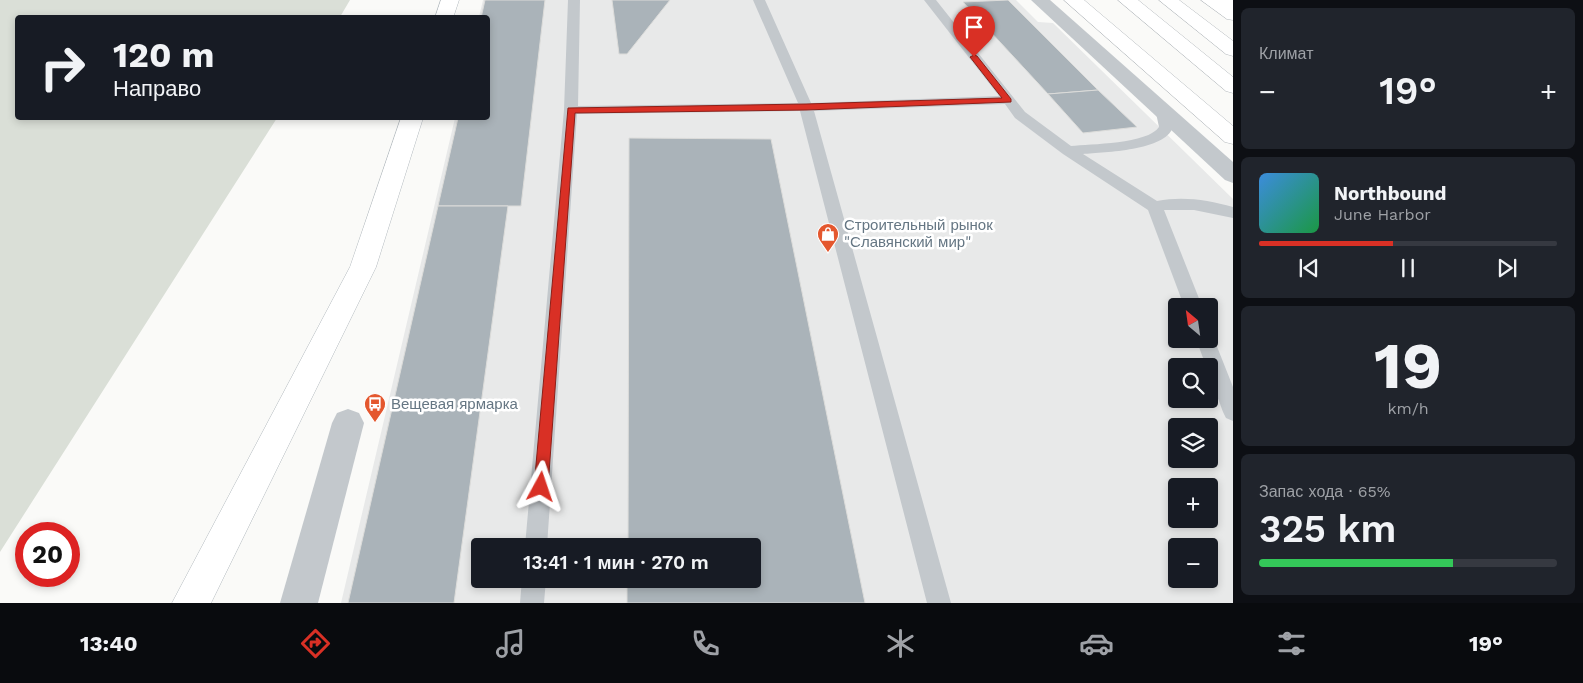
<!DOCTYPE html>
<html lang="ru">
<head>
<meta charset="utf-8">
<style>
  body { margin:0; font-family:"Work Sans",sans-serif; background:#20242c; color:#f1f3f6; height:100vh; display:flex; flex-direction:column; font-size:19px; white-space:nowrap }
  * { box-sizing:border-box; margin:0 }
  p { font-size:16px; color:#9ea1a6 }
  .icon { flex:none; width:28px; height:28px; fill:none; stroke:currentColor; stroke-width:2; stroke-linecap:round; stroke-linejoin:round }
  .map { position:relative; flex:1; overflow:hidden }
  .panel { display:flex; flex-direction:column; gap:8px; padding:8px; background:#0d0f14; width:350px }
  .panel>* { flex:none }
  .top-card { position:absolute; left:15px; top:15px; width:475px; height:105px; border-radius:5px; box-shadow:0 2px 8px #0003; background:#171b24; color:#f1f3f6; overflow:hidden }
  .needle { width:32px; rotate:331deg }
  .tools { position:absolute; left:1168px; top:298px; display:grid; gap:10px }
  .tools a { display:grid; place-items:center; width:50px; height:50px; border-radius:5px; background:#171b24; box-shadow:0 2px 8px #0003; font-size:25px }
  .speed { position:absolute; left:15px; top:522px; display:flex; gap:10px; font-size:25px; font-weight:700; text-align:center }
  .speed>* { display:grid; place-content:center; width:65px; height:65px; border-radius:50%; background:#171b24; box-shadow:0 2px 8px #0003; line-height:1 }
  .speed .limit { border:8px solid #d22; background:#fff; color:#111 }
  .pin { position:absolute; display:grid; place-items:center; width:42px; height:42px; color:#fff; margin:-51px -21px; border-radius:50% 50% 50% 0; rotate:-45deg; box-shadow:0 0 5px #0007 }
  .pin .icon { rotate:45deg }
  .me { position:absolute; width:55px; margin:-28px; rotate:5deg; stroke-linejoin:round; filter:drop-shadow(0 0 4px #0008) }
  .turn { display:flex; align-items:center; gap:18px; height:105px; padding:0 15px; font-size:22px }
  .turn .icon { width:65px; height:65px; stroke-width:2.5 }
  .turn b { display:block; font-size:35px; line-height:42px }
  .big { font-size:38px; font-weight:600; line-height:1.1 }
  .panel .widget { flex:1; display:flex; flex-direction:column; justify-content:center; gap:8px; min-width:0; padding:0 18px; border-radius:8px; background:#20242c }
  .panel .dial { align-items:center; gap:0 }
  .dial b { font-size:65px; line-height:1 }
  .song { display:flex; align-items:center; gap:15px }
  .cover { width:60px; height:60px; border-radius:8px; background:linear-gradient(135deg,hsl(210 70% 55%),hsl(140 70% 35%)) }
  .played { height:5px; border-radius:2px; background:linear-gradient(90deg,#d93025 45%,#363941 45%) }
  .keys { display:flex; justify-content:space-around; direction:ltr }
  .heat { display:flex; justify-content:space-between; align-items:center; font-size:28px; direction:ltr }
  .charge { height:8px; border-radius:4px; background:linear-gradient(90deg,#34c759 65%,#363941 0) }
  .trip { position:absolute; left:471px; top:538px; width:290px; height:50px; border-radius:5px; background:#171b24; box-shadow:0 2px 8px #0003; font-weight:600; line-height:50px; text-align:center }
  .dock { display:flex; height:80px; justify-content:space-around; align-items:center; background:#090b0e; color:#9ea1a6 }
  .dock .icon { width:35px; height:35px }
  .dock .selected { color:#d93025 }
  .dock b { font-size:22px; color:#f1f3f6 }
  main { display:flex; flex:1; min-height:0 }
  .map>svg:first-child { display:block }
</style>
</head>
<body>
<main>
<div class="map">
<svg width="1233" height="603" viewBox="0 0 1233 603">
  <rect width="100%" height="100%" fill="#fafaf8"/>
  <!-- built -->
  <path fill="#e8e9e9" fill-rule="evenodd" d="M 483,0 L 1016,0 L 1038,22 L 1053,23 L 1233,199 L 1233,603 L 341,603 L 455,118 L 488,118 L 488,18 L 479,17 ZM 1176,306 L 1209,306 L 1209,339 L 1176,339 ZM 1176,366 L 1209,366 L 1209,399 L 1176,399 ZM 1176,426 L 1209,426 L 1209,459 L 1176,459 ZM 1176,486 L 1209,486 L 1209,519 L 1176,519 ZM 480,546 L 752,546 L 752,579 L 480,579 ZM 1176,546 L 1209,546 L 1209,579 L 1176,579 Z"/>
  <!-- green -->
  <polygon fill="#dadfd7" points="0,0 350,0 340,17 18,18 18,118 277,118 0,552"/>
  <!-- building -->
  <g fill="#aab3b9" stroke="#dcdcda">
    <polygon points="485,0 545,0 521,206 438,206 458,118 488,118 488,18 481,18"/>
    <polygon points="612,0 670,0 627,54 619,54"/>
    <polygon points="1008,0 1098,90 1048,94 963,2"/>
    <polygon points="1098,90 1137,127 1083,133 1048,94"/>
    <polygon points="629,138 771,139 865,603 627,603 627,579 752,579 752,546 628,546"/>
    <polygon points="438,206 508,206 454,603 348,603"/>
  </g>
  <g fill="none" stroke-linecap="round" stroke-linejoin="round">
    <!-- secondary casing -->
    <g stroke="#b3babf" stroke-width="1">
      <g id="secondary">
        <polygon points="441,0 459,0 453,18 435,18"/>
        <polygon points="401,118 423,118 376,267 211,603 172,603 350,267"/>
      </g>
    </g>
    <!-- primary casing -->
    <g stroke="#b5babe" stroke-width="1">
      <g id="primary">
        <polygon points="1118,0 1138,0 1233,77 1233,93 1226,91"/>
        <polygon points="1159,0 1179,0 1233,41 1233,56 1226,54"/>
        <polygon points="1201,0 1222,0 1233,7 1233,20 1227,19"/>
      </g>
    </g>
    <!-- highway casing -->
    <g stroke="#b4b9bd" stroke-width="1">
      <g id="highway">
        <polygon points="1064,0 1084,0 1233,126 1233,144 1225,142"/>
        <polygon points="1219,0 1233,0 1233,9 1227,8"/>
      </g>
    </g>
    <!-- lane -->
    <g fill="#c3c8cc" fill-rule="evenodd">
      <path d="M 568,0 L 580,0 L 578,106 L 798,103 L 753,0 L 765,0 L 811,103 L 999,96 L 924,0 L 936,0 L 1025,112 L 1071,146 C 1090,144 1148,144 1159,127 L 1156,113 L 1163,109 L 1168,110 L 1173,127 C 1165,151 1105,152 1083,154 L 1157,201 C 1183,196 1208,200 1233,207 L 1233,218 L 1194,210 L 1164,210 L 1202,306 L 1184,306 L 1148,210 L 1063,154 L 1015,118 L 1005,104 L 814,111 L 951,603 L 927,603 L 800,111 L 577,114 L 547,546 L 525,546 L 564,110 Z"/>
      <polygon points="1209,333 1214,339 1233,387 1233,421 1226,418 1223,412 1209,374 1209,366 1206,366 1196,339 1209,339"/>
      <polygon points="522,579 546,579 544,603 520,603"/>
    </g>
    <!-- street -->
    <g fill="#c3c8cc" fill-rule="evenodd">
      <polygon points="1031,0 1050,0 1233,162 1233,183 1225,180"/>
      <polygon points="348,409 359,413 364,423 318,603 280,603 332,423 337,413"/>
    </g>
    <!-- secondary -->
    <use href="#secondary" fill="#fff" fill-rule="evenodd"/>
    <!-- primary -->
    <use href="#primary" fill="#fff" fill-rule="evenodd"/>
    <!-- highway -->
    <use href="#highway" fill="#fff" fill-rule="evenodd"/>
  </g>
  <!-- route -->
  <polygon fill="#d93025" stroke="#8d1f18" points="974,55 977,56 1011,99 1011,102 806,110 575,113 548,487 546,491 541,493 536,491 534,487 568,108 806,104 1002,98 970,57"/>
  <!-- icons -->
  <defs>
    <g id="shop-pin" transform="scale(1.125)"><path d="M0 17L-7.5 6A9.5 9.5 0 1 1 7.5 6Z" fill="#e4572e" stroke="#fff"/><path d="M-5-2.5h2.3a2.7 3.5 0 0 1 5.4 0H5L5.5 6h-11ZM-1.5-2.5h3a1.5 2.3 0 0 0-3 0Z" fill="#fff"/></g>
    <g id="bus-pin" transform="scale(1.125)"><path d="M0 17L-7.5 6A9.5 9.5 0 1 1 7.5 6Z" fill="#e4572e" stroke="#fff"/><path d="M-5-6H5V4H4V6H2V4H-2V6H-4V4H-5ZM-3.5-4V0h7V-4ZM-3.5 1.2v1.5H-2V1.2ZM2 1.2v1.5H3.5V1.2Z" fill="#fff"/></g>
  </defs>
  <g fill-rule="evenodd">
    <use href="#shop-pin" x="828" y="234"/>
    <use href="#bus-pin" x="375" y="404"/>
  </g>
  <g text-anchor="middle" stroke-width="5" stroke-linejoin="round" paint-order="stroke">
    <!-- poi labels -->
    <g font-size="15" fill="#657683" stroke="#fff" text-anchor="start">
      <text x="844" y="230">Строительный рынок<tspan x="844" dy="17">"Славянский мир"</tspan></text>
      <text x="391" y="409">Вещевая ярмарка</text>
    </g>
  </g>
</svg>
<div class="tools">
<a><svg class="needle" viewBox="-14 -14 28 28"><path d="M0-13l5 13h-10z" fill="#e53935"/><path d="M0 13l5-13h-10z" fill="#9ea1a6"/></svg></a>
<a><svg class="icon" aria-label="search" viewBox="0 0 24 24"><circle cx="10" cy="10" r="6"/><path d="M15 15l6 6"/></svg></a>
<a><svg class="icon" aria-label="layers" viewBox="0 0 24 24"><path d="M12 4l9 5-9 5-9-5zM3 14l9 5 9-5"/></svg></a>
<a>+</a>
<a>−</a>
</div>
<div class="speed"><div class="limit">20</div></div>
<div class="pin" style="left:974px;top:57px;background:#d93025"><svg class="icon" aria-label="arrive" viewBox="0 0 24 24"><path d="M6 21V4h12l-3 4 3 4H6"/></svg></div>
<svg class="me" style="left:541px;top:487px" viewBox="-20 -20 40 40"><path d="M0-17L14 15 0 8-14 15z" fill="#d93025" stroke="#fff" stroke-width="4"/></svg>
<div class="trip">13:41 · 1 мин · 270 m</div>
<div class="top-card">
<div class="turn"><svg class="icon" aria-label="right" viewBox="0 0 24 24"><path d="M7 20v-9h11M14 6l5 5-5 5"/></svg><div><b>120 m</b>Направо</div></div>
</div>
</div>
<section class="panel">
<div class="widget"><p>Климат</p>
<div class="heat"><a>−</a><b class="big">19°</b><a>+</a></div>
</div>
<div class="widget">
<div class="song"><i class="cover"></i><div><b>Northbound</b><p>June Harbor</p></div></div>
<div class="played"></div>
<div class="keys"><svg class="icon" aria-label="previous" viewBox="0 0 24 24"><path d="M18 5L8 12l10 7zM5 5v14"/></svg><svg class="icon" aria-label="pause" viewBox="0 0 24 24"><path d="M8 5v14M16 5v14"/></svg><svg class="icon" aria-label="next" viewBox="0 0 24 24"><path d="M6 5l10 7-10 7zM19 5v14"/></svg></div>
</div>
<div class="widget dial"><b>19</b><p>km/h</p></div>
<div class="widget"><p>Запас хода · 65%</p><b class="big">325 km</b><div class="charge"></div></div>
</section>
</main>
<nav class="dock">
<b>13:40</b>
<svg class="icon selected" aria-label="directions" viewBox="0 0 24 24"><path d="M12 3l9 9-9 9-9-9zM9 14v-3h6M13 9l2 2-2 2"/></svg>
<svg class="icon" aria-label="music" viewBox="0 0 24 24"><path d="M9 18V5l10-2v13"/><circle cx="6" cy="18" r="3"/><circle cx="16" cy="16" r="3"/></svg>
<svg class="icon" aria-label="phone" viewBox="0 0 24 24"><path d="M5 4h4l2 5-3 2q2 4 5 5l2-3 5 2v4C11 20 4 13 5 4z"/></svg>
<svg class="icon" aria-label="climate" viewBox="0 0 24 24"><path d="M12 3v18M4 7l16 10M4 17L20 7"/></svg>
<svg class="icon" aria-label="car" viewBox="0 0 24 24"><path d="M5 17H2v-5l4-1 3-4h7l3 4 3 1v5h-3M9 17h6M6 11h13"/><circle cx="7" cy="17" r="2"/><circle cx="17" cy="17" r="2"/></svg>
<svg class="icon" aria-label="filters" viewBox="0 0 24 24"><path d="M4 7h16M4 17h16"/><circle cx="9" cy="7" r="2"/><circle cx="15" cy="17" r="2"/></svg>
<b>19°</b>
</nav>
</body>
</html>
